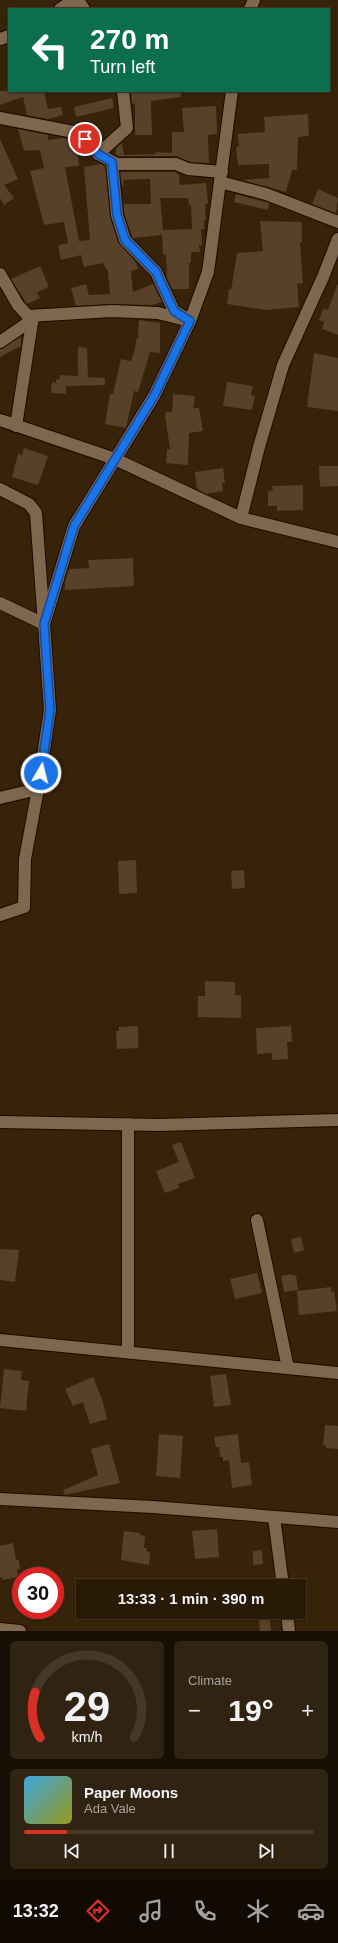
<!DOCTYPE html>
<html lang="en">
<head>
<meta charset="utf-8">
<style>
  body { margin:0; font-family:Arial,sans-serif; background:#312312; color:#f1f3f6; height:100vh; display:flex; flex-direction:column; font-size:15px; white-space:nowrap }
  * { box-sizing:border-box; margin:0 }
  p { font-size:13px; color:#a5a19c }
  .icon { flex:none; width:22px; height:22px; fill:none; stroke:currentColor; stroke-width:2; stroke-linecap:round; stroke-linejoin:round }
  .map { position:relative; height:1631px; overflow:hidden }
  .sheet { display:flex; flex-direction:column; gap:10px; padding:10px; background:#170e04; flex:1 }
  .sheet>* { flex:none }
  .top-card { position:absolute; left:8px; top:8px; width:322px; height:84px; border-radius:0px; box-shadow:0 1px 3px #0004,0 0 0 1px #453829; background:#0b6e4f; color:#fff; overflow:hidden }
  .speed { position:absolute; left:12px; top:1567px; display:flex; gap:8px; font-size:20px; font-weight:700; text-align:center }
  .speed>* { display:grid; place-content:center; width:52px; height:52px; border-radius:50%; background:#291a08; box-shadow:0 1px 3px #0004,0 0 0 1px #453829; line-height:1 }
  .speed .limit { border:6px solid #d22; background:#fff; color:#111 }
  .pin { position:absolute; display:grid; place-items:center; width:34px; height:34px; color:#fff; margin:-17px; border:2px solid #fff; border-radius:50%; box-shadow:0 1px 4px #0007 }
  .me { position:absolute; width:44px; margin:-22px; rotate:8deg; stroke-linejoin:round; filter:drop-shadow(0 0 3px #0008) }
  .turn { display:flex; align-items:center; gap:14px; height:84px; padding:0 16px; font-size:18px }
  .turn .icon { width:52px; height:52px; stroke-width:2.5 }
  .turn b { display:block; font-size:28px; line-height:34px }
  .big { font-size:30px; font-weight:700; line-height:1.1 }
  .sheet .widget { flex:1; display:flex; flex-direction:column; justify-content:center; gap:6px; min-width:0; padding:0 14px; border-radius:6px; background:#312312 }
  .sheet .dial { align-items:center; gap:0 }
  .dial svg { height:104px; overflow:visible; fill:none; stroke:#453829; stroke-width:7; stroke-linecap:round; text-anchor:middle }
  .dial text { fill:#f1f3f6; stroke:none }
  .song { display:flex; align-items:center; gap:12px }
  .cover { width:48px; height:48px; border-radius:6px; background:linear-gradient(135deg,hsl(200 70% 55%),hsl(60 70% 35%)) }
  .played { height:4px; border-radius:2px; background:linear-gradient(90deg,#d93025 15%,#453829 15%) }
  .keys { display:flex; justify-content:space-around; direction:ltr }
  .heat { display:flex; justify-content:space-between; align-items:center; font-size:22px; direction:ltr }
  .sheet .tiles { flex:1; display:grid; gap:10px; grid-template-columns:1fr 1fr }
  .widget:last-child { grid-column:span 2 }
  .trip { position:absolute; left:76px; top:1579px; width:230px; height:40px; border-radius:0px; background:#291a08; box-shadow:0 1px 3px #0004,0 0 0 1px #453829; font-weight:700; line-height:40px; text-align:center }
  .tabs { display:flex; height:64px; justify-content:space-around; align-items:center; background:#100a03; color:#a5a19c }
  .tabs .icon { width:28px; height:28px }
  .tabs .current { color:#d93025 }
  .tabs b { font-size:18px; color:#f1f3f6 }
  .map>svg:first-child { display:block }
</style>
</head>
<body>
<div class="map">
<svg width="338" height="1631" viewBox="0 0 338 1631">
  <rect width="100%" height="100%" fill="#37220a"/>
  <!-- building -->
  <g fill="#584029" fill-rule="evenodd">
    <polygon points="0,91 44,91 48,109 61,107 63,115 48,119 27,115 23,97 0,105"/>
    <polygon points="131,91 180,91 181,97 151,101 152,135 135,135 135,103 132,104"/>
    <polygon points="112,98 114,108 76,117 74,107"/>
    <polygon points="216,106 217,134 208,135 209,163 190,162 176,156 119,156 116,155 116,148 122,143 124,155 155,154 156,152 172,153 172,132 184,132 182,108"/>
    <polygon points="308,114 309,136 298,137 297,170 292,170 286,192 242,180 269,178 269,164 238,165 236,147 239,146 238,134 265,132 264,117"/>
    <polygon points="18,129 48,135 48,140 64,138 76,140 79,166 65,167 79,241 90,240 84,167 101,164 105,166 110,216 118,242 135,261 138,269 131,271 133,292 153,284 162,302 152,305 112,304 76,306 71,288 86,284 89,295 110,294 108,272 103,263 84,267 81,255 61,260 58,245 68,243 64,222 44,225 30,171 44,168 40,150 24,151"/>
    <polygon points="0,139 18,179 4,185 14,198 4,205 0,198"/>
    <path d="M 120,172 L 174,172 L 179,174 L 180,185 L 206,183 L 208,203 L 205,204 L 206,220 L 204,220 L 204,229 L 201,229 L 202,245 L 199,245 L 200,252 L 192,252 L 191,254 L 191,263 L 189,263 L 189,289 L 172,289 L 167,278 L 166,254 L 163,255 L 162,235 L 133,238 L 132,236 L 124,213 L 124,204 L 151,204 L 150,179 L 123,180 L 124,185 L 122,186 ZM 160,198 L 188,198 L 189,205 L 191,205 L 192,229 L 163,230 Z"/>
    <polygon points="318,189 338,198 336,213 312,204"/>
    <polygon points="236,194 269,203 268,210 234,202"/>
    <polygon points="260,221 302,222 302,242 300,242 303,283 297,284 299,307 266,310 227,304 229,289 231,290 237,253 263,251"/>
    <polygon points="40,266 49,287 37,292 40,298 27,304 11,279"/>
    <polygon points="337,285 338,285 338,335 322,329 324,322 319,320 323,309 328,310"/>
    <polygon points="139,320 160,323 160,353 150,352 138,392 134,391 126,428 105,424 110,394 113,394 121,359 131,361 135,350 136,339 138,339"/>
    <polygon points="21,337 21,346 0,357 0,349"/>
    <polygon points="78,347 87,348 88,377 105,378 105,385 66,386 66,394 51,393 52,382 56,383 56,379 59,380 60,375 78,376"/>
    <polygon points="314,353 338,358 338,411 307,407"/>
    <polygon points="227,382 253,386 251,395 255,396 252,410 223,406"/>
    <polygon points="173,394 195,396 193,408 199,408 203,431 189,433 188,465 166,463 167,449 170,449 165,416 166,412 172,412"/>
    <polygon points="24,448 48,456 38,485 12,477 18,454 22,455"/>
    <polygon points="319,466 338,466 338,486 320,487"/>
    <polygon points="223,468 225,483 222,483 223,491 206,494 197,489 195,472"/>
    <polygon points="303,485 303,510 277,511 277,506 268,506 268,491 273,490 272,486"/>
    <polygon points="133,558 134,586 65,590 65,581 69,569 89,568 88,560"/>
    <polygon points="136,860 137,893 119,894 118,861"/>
    <polygon points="244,870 245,888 232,889 231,871"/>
    <polygon points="205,981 235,982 235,995 241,995 241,1018 198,1017 198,996 205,996"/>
    <polygon points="138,1026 138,1048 117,1049 116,1031 119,1031 119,1027"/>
    <polygon points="291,1026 292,1042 287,1042 288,1059 272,1060 272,1053 257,1054 256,1028"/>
    <polygon points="181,1142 195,1178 178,1184 179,1188 165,1193 156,1171 179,1162 172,1145"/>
    <polygon points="301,1237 304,1250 294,1253 291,1239"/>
    <polygon points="0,1249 19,1250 15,1282 0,1280"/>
    <polygon points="257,1273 262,1293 235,1299 230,1279"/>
    <polygon points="292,1274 293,1276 296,1275 298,1290 284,1292 281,1276"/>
    <polygon points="331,1287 331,1292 334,1291 337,1311 299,1315 297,1291"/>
    <polygon points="4,1369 22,1371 21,1380 29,1381 26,1411 0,1408"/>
    <polygon points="226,1374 231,1405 214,1407 210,1376"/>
    <polygon points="93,1377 102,1399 107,1419 90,1424 83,1402 73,1406 65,1389"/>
    <polygon points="325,1425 338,1426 338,1449 326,1448 326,1446 323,1445"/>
    <polygon points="159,1434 183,1436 180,1478 156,1476"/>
    <polygon points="238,1434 241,1463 249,1462 252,1485 232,1488 229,1460 223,1461 223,1457 220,1457 219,1447 216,1447 214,1437"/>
    <polygon points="109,1444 120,1483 65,1495 63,1490 98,1475 91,1449"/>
    <polygon points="217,1529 219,1557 195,1559 192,1531"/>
    <polygon points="124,1531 140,1533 140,1535 145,1536 144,1548 147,1548 146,1551 150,1552 149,1565 121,1560"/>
    <polygon points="13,1543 16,1560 19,1560 20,1569 17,1570 18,1577 2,1580 2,1577 0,1578 0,1546"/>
    <polygon points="262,1550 263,1564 253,1565 253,1551"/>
    <polygon points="258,1612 269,1612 271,1631 260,1631"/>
  </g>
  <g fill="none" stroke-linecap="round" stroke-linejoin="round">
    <!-- minor casing -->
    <g stroke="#1e0a00" stroke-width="14">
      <g id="minor">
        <polyline points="78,0 84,9"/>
        <polyline points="60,9 74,0"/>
        <polyline points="250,9 254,0"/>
        <polyline points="0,39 9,36"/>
        <polyline points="0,118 79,133 92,144 98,154 117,164 176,164 188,169 222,172"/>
        <polyline points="98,154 127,128 123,91"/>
        <polyline points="112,162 117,215 125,240 156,272 174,311 184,317"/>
        <polyline points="220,182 266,194 338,222"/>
        <polyline points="0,274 18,305 28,316 112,311 158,313 190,321"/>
        <polyline points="0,342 32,320"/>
        <polyline points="0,420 115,459 241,518 338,542"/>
        <polyline points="16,426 33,316"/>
        <polyline points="0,489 29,504 36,513 44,624 0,603"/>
        <polyline points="241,518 259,447 283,365 323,277 338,239"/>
        <polyline points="0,798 38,789 50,710 44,624 74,526 154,396 190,321 208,272 232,91"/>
        <polyline points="0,915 24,907 25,859 38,789"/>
        <polyline points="0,1122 159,1125 338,1120"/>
        <polyline points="257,1220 288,1368"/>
        <polyline points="0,1340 338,1373"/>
        <polyline points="128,1352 128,1124"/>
        <polyline points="0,1499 153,1507 338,1522"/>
        <polyline points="274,1517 283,1586"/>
        <polyline points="287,1612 289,1631"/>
        <polyline points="0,1629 20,1631"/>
      </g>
    </g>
    <!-- minor -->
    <use href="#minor" stroke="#7f664e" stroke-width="12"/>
  </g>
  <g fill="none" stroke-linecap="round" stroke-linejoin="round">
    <!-- route casing -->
    <g stroke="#114b97" stroke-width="10">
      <polyline id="route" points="41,773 50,710 44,624 74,526 154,396 190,321 174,311 156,272 125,240 117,215 112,162 98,154 92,144 85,139"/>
    </g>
    <!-- route -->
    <use href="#route" stroke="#1a73e8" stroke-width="7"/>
  </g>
</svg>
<div class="speed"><div class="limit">30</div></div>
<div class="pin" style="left:85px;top:139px;background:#d93025"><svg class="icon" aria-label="arrive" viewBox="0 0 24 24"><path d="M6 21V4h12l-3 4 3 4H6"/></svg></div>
<svg class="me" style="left:41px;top:773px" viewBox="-20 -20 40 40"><circle r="17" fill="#1a73e8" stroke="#fff" stroke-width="3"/><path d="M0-11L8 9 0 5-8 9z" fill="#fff"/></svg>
<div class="trip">13:33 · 1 min · 390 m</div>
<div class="top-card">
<div class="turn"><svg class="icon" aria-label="left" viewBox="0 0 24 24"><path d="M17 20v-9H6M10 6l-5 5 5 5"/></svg><div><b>270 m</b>Turn left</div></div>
</div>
</div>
<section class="sheet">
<div class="tiles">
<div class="widget dial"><svg viewBox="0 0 100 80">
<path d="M14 69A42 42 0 1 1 86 69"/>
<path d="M14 69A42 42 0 0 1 10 34" stroke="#d93025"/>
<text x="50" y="56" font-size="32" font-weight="700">29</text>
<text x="50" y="72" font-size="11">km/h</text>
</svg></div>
<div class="widget"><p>Climate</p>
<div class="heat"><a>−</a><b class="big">19°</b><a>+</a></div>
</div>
<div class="widget">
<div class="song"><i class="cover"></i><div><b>Paper Moons</b><p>Ada Vale</p></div></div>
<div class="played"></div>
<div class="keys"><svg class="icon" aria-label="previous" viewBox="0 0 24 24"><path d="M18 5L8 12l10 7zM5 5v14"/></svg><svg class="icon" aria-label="pause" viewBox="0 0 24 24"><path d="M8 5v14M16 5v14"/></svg><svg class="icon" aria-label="next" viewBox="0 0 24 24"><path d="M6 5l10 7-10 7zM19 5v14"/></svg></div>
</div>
</div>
</section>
<nav class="tabs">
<b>13:32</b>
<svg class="icon current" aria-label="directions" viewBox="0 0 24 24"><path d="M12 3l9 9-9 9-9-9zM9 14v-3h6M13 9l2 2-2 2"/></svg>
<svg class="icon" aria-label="music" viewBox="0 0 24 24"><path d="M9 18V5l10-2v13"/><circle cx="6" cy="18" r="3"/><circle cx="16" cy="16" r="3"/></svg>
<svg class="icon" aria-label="phone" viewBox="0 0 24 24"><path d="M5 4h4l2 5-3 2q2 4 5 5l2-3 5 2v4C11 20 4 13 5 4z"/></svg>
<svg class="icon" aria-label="climate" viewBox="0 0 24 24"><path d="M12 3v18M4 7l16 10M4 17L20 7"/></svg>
<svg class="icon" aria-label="car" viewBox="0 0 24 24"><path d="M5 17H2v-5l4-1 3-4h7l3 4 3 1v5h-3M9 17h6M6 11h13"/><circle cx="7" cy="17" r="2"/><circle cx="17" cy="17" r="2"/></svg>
</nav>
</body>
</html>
